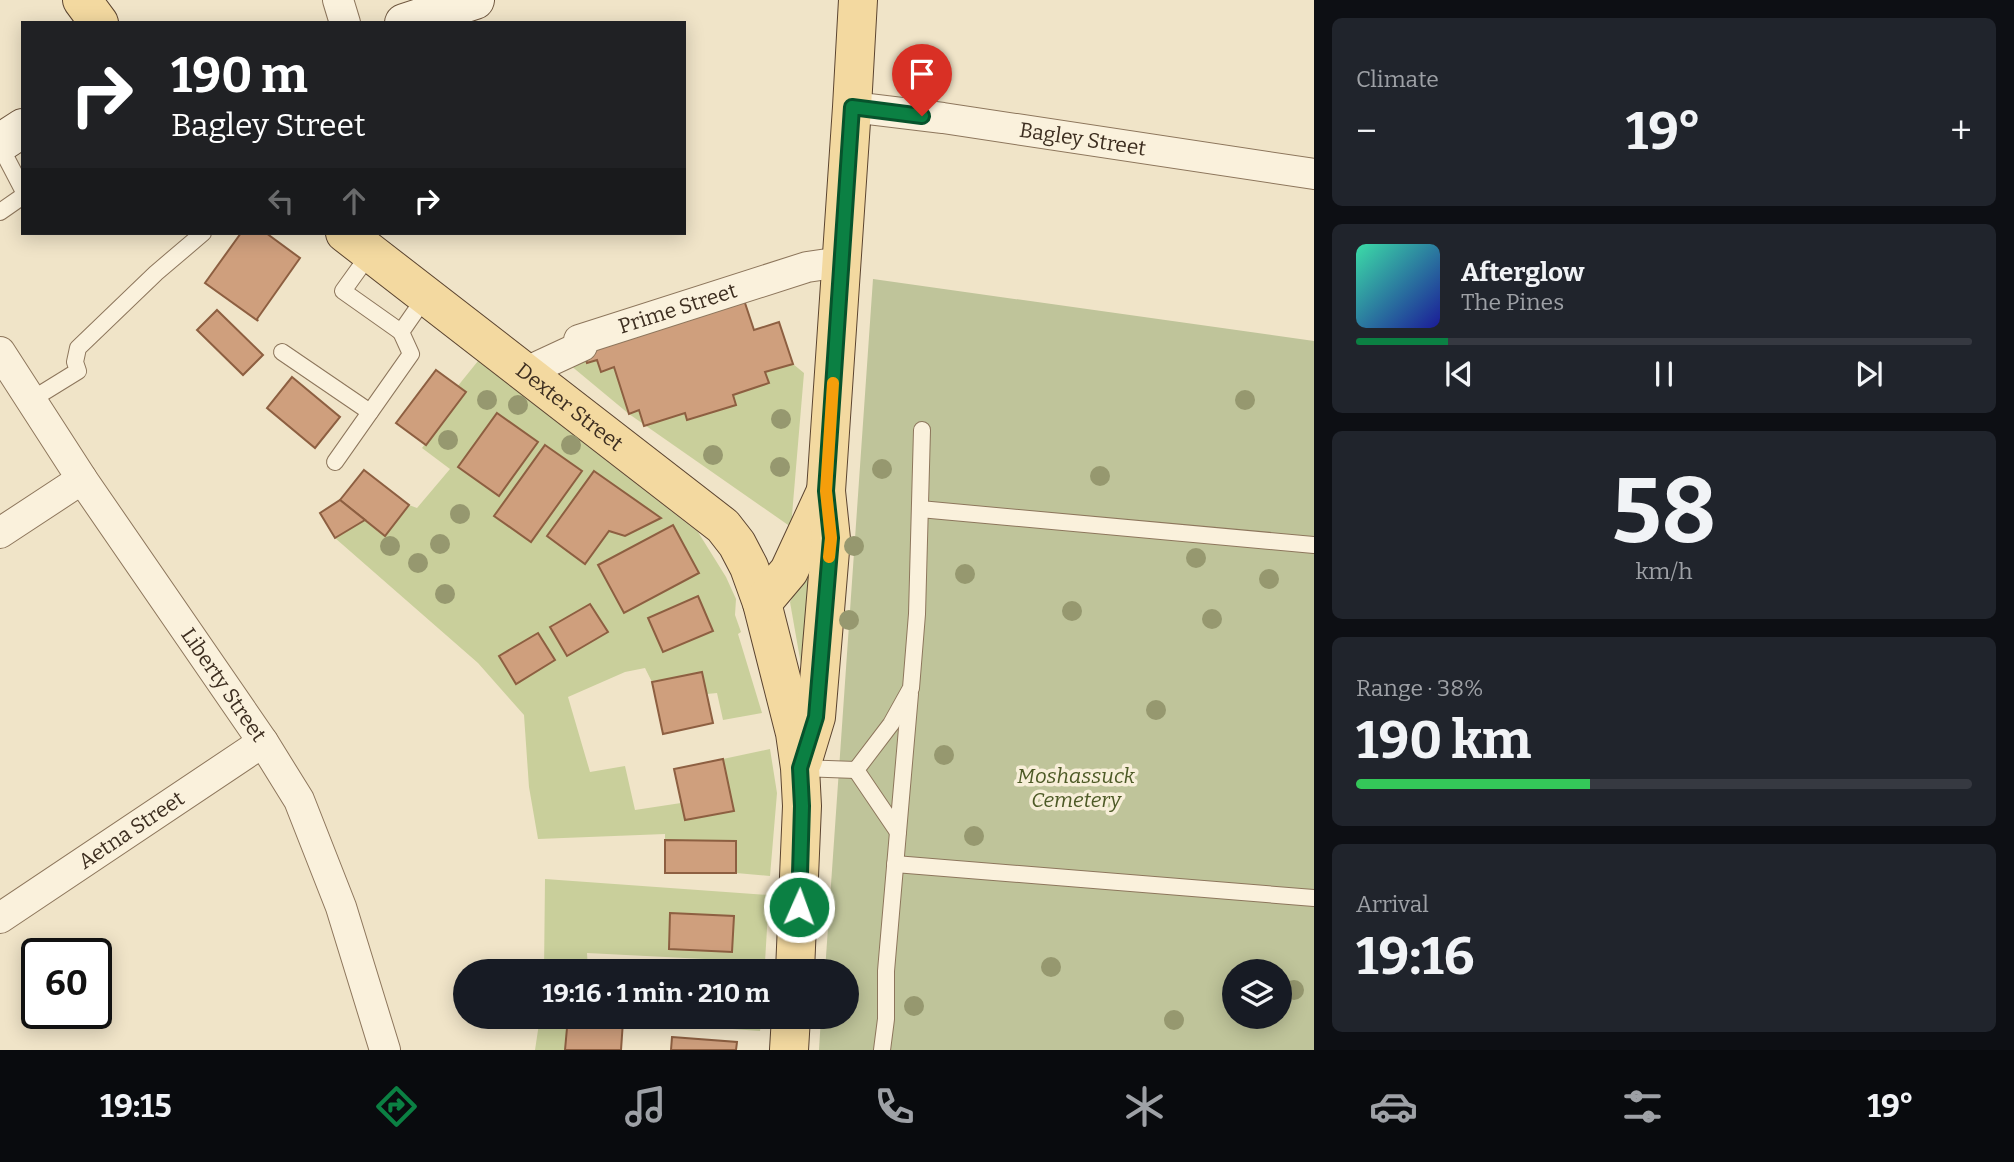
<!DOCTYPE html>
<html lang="en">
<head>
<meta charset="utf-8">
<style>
  body { margin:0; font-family:Bitter,serif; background:#20242c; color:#f1f3f6; height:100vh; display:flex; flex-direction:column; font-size:26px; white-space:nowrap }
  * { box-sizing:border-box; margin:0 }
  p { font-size:23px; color:#9ea1a6 }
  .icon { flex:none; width:38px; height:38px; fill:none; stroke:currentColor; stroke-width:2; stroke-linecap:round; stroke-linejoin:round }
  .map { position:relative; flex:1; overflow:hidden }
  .sheet { display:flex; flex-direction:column; gap:18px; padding:18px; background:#0d0f14; width:700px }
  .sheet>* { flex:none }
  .hud { position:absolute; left:21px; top:21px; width:665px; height:214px; border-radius:0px; box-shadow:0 4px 18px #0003; background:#202124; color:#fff; overflow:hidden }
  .buttons { position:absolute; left:1222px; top:959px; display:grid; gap:14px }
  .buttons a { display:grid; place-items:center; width:70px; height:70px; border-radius:50%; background:#171b24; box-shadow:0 4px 18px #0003; font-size:35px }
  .speed { position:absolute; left:21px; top:938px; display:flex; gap:14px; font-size:35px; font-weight:700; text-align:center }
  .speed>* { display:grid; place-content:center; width:91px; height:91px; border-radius:50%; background:#171b24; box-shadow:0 4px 18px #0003; line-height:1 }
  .speed .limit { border:4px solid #111; border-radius:10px; background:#fff; color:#111 }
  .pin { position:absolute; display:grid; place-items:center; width:60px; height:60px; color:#fff; margin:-72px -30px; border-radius:50% 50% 50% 0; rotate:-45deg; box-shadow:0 0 7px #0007 }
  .pin .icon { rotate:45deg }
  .me { position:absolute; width:77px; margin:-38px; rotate:2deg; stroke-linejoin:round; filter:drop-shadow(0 0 5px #0008) }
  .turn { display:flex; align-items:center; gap:24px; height:147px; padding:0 35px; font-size:32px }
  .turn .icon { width:91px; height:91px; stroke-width:2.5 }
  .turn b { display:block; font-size:49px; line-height:60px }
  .lanes { display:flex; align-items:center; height:66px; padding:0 35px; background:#0003; justify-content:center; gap:35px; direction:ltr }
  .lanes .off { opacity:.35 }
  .big { font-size:52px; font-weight:700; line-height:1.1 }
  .sheet .widget { flex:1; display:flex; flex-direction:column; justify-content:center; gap:10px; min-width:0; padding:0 24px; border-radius:10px; background:#20242c }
  .sheet .dial { align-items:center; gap:0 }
  .dial b { font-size:91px; line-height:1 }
  .song { display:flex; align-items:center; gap:21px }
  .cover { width:84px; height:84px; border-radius:10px; background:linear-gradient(135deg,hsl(160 70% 55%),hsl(240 70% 35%)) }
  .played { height:7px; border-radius:4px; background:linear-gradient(90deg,#0b8043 15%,#363941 15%) }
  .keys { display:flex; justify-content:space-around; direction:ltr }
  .heat { display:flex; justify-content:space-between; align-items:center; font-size:38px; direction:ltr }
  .charge { height:10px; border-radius:5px; background:linear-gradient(90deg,#34c759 38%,#363941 0) }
  .trip { position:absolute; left:453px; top:959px; width:406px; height:70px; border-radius:35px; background:#171b24; box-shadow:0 4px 18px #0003; font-weight:700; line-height:70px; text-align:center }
  .tab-bar { display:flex; height:112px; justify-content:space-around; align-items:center; background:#090b0e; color:#9ea1a6 }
  .tab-bar .icon { width:49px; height:49px }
  .tab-bar .current { color:#0b8043 }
  .tab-bar b { font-size:32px; color:#f1f3f6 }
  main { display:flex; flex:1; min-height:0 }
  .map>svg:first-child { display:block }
</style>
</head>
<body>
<main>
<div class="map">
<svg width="1314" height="1050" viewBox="0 0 1314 1050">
  <rect width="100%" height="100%" fill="#f0e4c8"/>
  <!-- green -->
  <g fill="#c9cf9b">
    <polygon points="742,294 754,330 779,322 793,364 804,373 791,527 629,414 558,355"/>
    <polygon points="478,361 698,532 726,577 736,599 735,615 741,632 738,634 762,713 723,720 717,693 707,694 701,672 652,682 645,668 625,672 568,697 590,772 625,766 635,810 681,803 685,820 733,811 723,759 770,749 777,793 770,876 736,873 736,841 665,840 665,834 538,839 529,787 524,715 478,663 335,538 365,520 385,536 409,505 417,508 450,469 422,448 466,392 457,387"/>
    <polygon points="820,549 803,676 790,602"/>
    <polygon points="545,879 769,895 765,962 587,953 588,971 544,971"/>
    <polygon points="540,1017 670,1017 755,1023 756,1017 762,1017 760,1031 568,1017 565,1050 535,1050"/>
  </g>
  <!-- cemetery -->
  <path fill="#bfc49a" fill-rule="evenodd" d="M 873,279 L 1314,341 L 1314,1050 L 819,1050 L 821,1017 L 847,1017 L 847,971 L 825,971 ZM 1234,971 L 1279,971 L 1279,1017 L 1234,1017 Z"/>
  <!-- building -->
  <g fill="#cf9f7d" stroke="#8d5f41" stroke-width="2">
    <polygon points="241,233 266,233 300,258 257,319 258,321 205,283"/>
    <polygon points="742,294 754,330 779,322 793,364 765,372 769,383 733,395 736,405 687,420 685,413 644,426 639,410 629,414 614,367 601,372 597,360 587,363 582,346"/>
    <polygon points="217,310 263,355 243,375 197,330"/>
    <polygon points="436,370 466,392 426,445 396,423"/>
    <polygon points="292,377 340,417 315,448 267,408"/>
    <polygon points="497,413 538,442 499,496 458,467"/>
    <polygon points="545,445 582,471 531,542 494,516"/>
    <polygon points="364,470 409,505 385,536 340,500"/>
    <polygon points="594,471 661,518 625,536 609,531 585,564 547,536"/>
    <polygon points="340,500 365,520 335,538 320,513"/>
    <polygon points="673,525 699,573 624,613 598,565"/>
    <polygon points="698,596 713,631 663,652 648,618"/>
    <polygon points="590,604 608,632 567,656 550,627"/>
    <polygon points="538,633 555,660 516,684 499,656"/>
    <polygon points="702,672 713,723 663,734 652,682"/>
    <polygon points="723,759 734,811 685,820 674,769"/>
    <polygon points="665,840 736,841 736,873 665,873"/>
    <polygon points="670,913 734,916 732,952 669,949"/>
    <polygon points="568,1017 623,1021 621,1050 565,1050"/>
    <polygon points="670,1017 725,1017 725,1021"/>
    <polygon points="725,1017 756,1017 756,1023 725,1021"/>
    <polygon points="672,1037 737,1042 736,1050 671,1050"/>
  </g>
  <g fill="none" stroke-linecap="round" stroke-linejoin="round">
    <!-- service casing -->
    <g stroke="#8d765c" stroke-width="18">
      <g id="service">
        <polyline points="0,146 23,190"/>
        <polyline points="0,212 23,196"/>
        <polyline points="371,252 343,291 401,332"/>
        <polyline points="282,352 370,412"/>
        <polyline points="31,400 78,371 75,362 78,348 156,273 203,233"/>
        <polyline points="335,462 411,354 401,332 426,296"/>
        <polyline points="920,509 1314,545"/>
        <polyline points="800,768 856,770 891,724 911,688 917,614 922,430"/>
        <polyline points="856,770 898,832 910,694"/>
        <polyline points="895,864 1314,898"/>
        <polyline points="882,1050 886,1019 886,971 898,832"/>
      </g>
    </g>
    <!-- minor casing -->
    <g stroke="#8d765c" stroke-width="32">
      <g id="minor">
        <polyline points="338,0 345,23"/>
        <path id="s1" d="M 852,107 L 943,118 L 1314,174"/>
        <path id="s2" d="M 0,352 L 82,479 L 263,742 L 299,800 L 341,907 L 385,1050"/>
        <path id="s3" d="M 526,372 L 582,346 L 579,340 L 807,267 L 841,262"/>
        <polyline points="0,533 82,479"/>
        <path id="s4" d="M 0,918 L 263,742"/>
      </g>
    </g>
    <!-- secondary casing -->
    <g stroke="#6f573f" stroke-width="40">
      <g id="secondary">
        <polyline points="404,23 475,0"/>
        <polyline points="0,143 23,128"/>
      </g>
    </g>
    <!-- primary casing -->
    <g stroke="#5b4430" stroke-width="40">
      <g id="primary">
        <polyline points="82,0 99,23"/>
        <path id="s5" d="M 345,233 L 723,526 L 737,544 L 749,567 L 762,603 L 795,733 L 800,768 L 802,806 L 795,971"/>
        <polyline points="762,603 789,571 826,491"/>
        <polyline points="803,760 816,717 831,539 826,491 852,107 858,0"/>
        <polyline points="789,1050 791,1017"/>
      </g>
    </g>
    <!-- service -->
    <use href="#service" stroke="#faf1dc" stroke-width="16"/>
    <!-- minor -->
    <use href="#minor" stroke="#faf1dc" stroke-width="30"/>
    <!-- secondary -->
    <use href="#secondary" stroke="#faf1dc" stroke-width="38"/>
    <!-- primary -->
    <use href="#primary" stroke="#f3d9a0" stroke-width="38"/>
  </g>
  <!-- trees -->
  <g fill="#96986f">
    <circle cx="487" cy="400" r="10"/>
    <circle cx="1245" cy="400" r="10"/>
    <circle cx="518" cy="405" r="10"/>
    <circle cx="781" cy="419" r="10"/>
    <circle cx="448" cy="440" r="10"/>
    <circle cx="571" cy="445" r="10"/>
    <circle cx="713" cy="455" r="10"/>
    <circle cx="780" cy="467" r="10"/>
    <circle cx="882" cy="469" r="10"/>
    <circle cx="1100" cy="476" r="10"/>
    <circle cx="460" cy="514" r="10"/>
    <circle cx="440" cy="544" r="10"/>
    <circle cx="390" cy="546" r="10"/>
    <circle cx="854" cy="546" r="10"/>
    <circle cx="1196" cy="558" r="10"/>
    <circle cx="418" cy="563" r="10"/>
    <circle cx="965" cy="574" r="10"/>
    <circle cx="1269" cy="579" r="10"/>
    <circle cx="445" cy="594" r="10"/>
    <circle cx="1072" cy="611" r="10"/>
    <circle cx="1212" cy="619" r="10"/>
    <circle cx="849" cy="620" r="10"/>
    <circle cx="1156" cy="710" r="10"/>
    <circle cx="944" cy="755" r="10"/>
    <circle cx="974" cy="836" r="10"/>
    <circle cx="1051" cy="967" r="10"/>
    <circle cx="1294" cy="990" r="10"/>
    <circle cx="914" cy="1006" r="10"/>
    <circle cx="1174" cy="1020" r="10"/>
  </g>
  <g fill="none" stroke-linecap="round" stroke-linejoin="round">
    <!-- route casing -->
    <g stroke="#07532c" stroke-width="18">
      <polyline id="route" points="799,907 802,806 800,768 816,717 831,538 826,491 852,107 922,116"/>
    </g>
    <!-- route -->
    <use href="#route" stroke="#0b8043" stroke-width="12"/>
    <!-- slow -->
    <polyline stroke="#f59e0b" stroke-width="12" points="829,557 831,538 826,491 833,383"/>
  </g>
  <g text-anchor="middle" stroke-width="7" stroke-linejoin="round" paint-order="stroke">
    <!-- street labels -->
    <g font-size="21" fill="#3d2e20" stroke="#f7eed8">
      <text dy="7" stroke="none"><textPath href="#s1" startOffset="233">Bagley Street</textPath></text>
      <text dy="7" stroke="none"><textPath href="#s3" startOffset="172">Prime Street</textPath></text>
      <text dy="7" stroke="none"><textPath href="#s5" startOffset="284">Dexter Street</textPath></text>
      <text dy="7" stroke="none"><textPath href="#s2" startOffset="401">Liberty Street</textPath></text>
      <text dy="7" stroke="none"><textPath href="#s4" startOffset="158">Aetna Street</textPath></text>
    </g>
    <!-- park labels -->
    <g font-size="21" font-style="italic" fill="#4d5a26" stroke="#f7eed8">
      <text x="1076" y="783">Moshassuck<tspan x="1076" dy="24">Cemetery</tspan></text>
    </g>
  </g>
</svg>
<div class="buttons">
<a><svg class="icon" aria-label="layers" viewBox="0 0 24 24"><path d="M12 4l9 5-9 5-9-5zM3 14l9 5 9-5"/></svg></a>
</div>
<div class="speed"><div class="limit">60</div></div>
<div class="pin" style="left:922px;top:116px;background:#d93025"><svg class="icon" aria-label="arrive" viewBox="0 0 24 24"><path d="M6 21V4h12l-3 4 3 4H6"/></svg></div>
<svg class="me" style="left:799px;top:907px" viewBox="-20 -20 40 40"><circle r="17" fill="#0b8043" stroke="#fff" stroke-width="3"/><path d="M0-11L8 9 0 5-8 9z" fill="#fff"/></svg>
<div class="trip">19:16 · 1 min · 210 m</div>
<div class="hud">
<div class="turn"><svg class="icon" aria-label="right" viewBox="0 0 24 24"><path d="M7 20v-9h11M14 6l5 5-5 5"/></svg><div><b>190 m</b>Bagley Street</div></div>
<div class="lanes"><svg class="icon off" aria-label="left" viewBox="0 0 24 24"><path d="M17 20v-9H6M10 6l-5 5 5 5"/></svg><svg class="icon off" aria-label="ahead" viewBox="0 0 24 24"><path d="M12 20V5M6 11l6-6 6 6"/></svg><svg class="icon" aria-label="right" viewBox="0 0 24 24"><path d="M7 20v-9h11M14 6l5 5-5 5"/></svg></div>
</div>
</div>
<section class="sheet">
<div class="widget"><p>Climate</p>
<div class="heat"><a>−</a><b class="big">19°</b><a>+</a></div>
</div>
<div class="widget">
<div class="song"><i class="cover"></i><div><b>Afterglow</b><p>The Pines</p></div></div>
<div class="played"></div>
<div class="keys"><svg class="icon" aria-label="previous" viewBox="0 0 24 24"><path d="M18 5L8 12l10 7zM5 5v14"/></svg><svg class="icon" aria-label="pause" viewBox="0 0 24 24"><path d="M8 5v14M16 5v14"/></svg><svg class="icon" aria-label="next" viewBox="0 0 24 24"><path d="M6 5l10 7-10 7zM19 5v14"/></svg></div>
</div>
<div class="widget dial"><b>58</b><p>km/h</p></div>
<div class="widget"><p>Range · 38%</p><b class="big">190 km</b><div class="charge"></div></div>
<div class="widget"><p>Arrival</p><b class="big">19:16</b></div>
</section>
</main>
<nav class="tab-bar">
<b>19:15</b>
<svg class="icon current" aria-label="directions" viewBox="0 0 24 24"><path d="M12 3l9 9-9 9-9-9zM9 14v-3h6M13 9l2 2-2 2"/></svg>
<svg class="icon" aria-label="music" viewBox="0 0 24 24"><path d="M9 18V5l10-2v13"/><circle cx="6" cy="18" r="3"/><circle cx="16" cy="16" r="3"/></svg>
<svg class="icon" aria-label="phone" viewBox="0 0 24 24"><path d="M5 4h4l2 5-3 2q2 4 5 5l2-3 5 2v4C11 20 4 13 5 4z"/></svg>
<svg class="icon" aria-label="climate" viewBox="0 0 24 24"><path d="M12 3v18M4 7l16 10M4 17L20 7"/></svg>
<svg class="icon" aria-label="car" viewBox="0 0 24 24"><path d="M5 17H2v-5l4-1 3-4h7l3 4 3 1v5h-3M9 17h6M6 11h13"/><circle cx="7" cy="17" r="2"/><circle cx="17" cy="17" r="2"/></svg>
<svg class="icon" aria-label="filters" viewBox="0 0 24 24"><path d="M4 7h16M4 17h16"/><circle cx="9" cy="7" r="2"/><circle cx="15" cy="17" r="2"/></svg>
<b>19°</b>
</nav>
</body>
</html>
